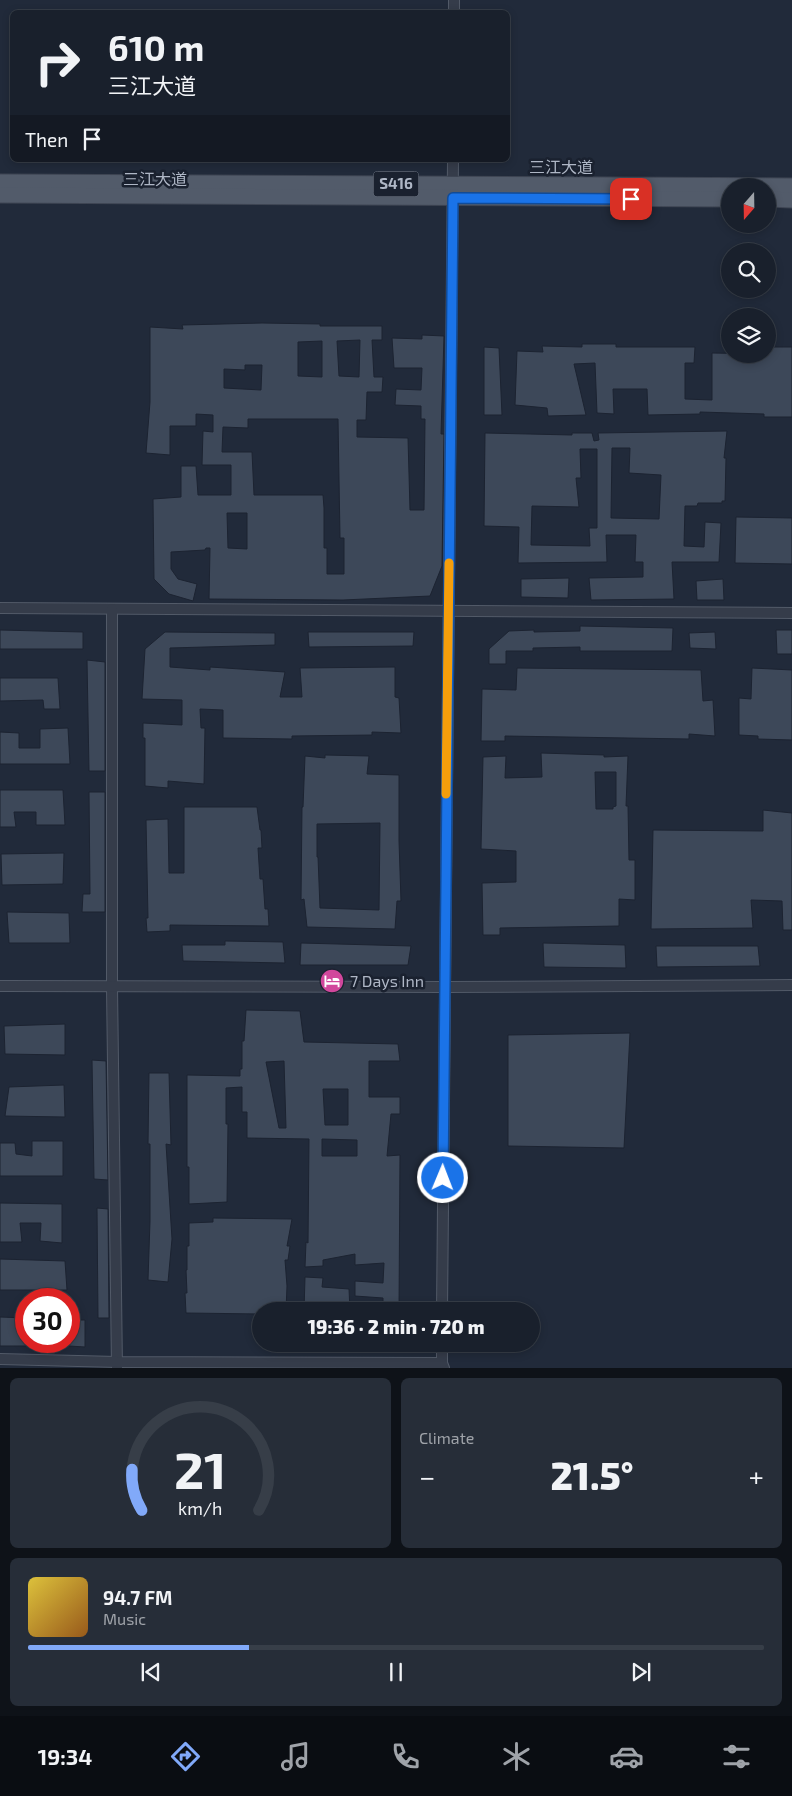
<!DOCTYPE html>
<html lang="en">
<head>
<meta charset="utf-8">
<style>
  body { margin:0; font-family:"Exo 2","Noto Sans SC",sans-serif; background:#262d38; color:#f1f3f6; height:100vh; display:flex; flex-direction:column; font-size:19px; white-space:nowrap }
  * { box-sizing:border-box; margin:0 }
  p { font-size:16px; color:#9fa3a9 }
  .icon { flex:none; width:28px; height:28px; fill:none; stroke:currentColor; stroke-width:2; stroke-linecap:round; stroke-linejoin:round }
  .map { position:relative; height:1368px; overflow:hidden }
  .panel { display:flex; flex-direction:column; gap:10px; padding:10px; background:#0e1218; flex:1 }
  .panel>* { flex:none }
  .top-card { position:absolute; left:10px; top:10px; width:500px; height:152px; border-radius:8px; box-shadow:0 2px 8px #0003,0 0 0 1px #373e48; background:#19202c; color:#f1f3f6; overflow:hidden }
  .needle { width:32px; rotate:200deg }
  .tools { position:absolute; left:721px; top:178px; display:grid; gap:10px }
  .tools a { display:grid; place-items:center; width:55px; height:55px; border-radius:50%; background:#19202c; box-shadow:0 2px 8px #0003,0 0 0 1px #373e48; font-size:25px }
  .speed { position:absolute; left:15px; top:1288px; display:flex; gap:10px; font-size:25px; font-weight:700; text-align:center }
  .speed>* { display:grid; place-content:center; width:65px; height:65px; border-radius:50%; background:#19202c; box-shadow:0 2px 8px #0003,0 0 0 1px #373e48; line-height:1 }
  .speed .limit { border:8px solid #d22; background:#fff; color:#111 }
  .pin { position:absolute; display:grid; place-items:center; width:42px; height:42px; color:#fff; margin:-21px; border-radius:10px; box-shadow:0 2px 8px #0006 }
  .me { position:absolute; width:55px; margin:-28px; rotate:1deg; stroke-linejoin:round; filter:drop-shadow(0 0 4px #0008) }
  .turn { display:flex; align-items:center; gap:18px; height:105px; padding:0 15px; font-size:22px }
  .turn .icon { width:65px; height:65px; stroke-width:2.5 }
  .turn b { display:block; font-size:35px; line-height:42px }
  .then { display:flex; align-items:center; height:48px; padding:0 15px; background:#0003; gap:10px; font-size:19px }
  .big { font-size:38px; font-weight:800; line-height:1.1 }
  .panel .widget { flex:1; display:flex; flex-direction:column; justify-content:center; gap:8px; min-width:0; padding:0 18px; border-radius:8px; background:#262d38 }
  .panel .dial { align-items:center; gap:0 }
  .dial svg { height:130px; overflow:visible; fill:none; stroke:#373e48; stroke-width:7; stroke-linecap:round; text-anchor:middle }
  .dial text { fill:#f1f3f6; stroke:none }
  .song { display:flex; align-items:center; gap:15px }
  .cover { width:60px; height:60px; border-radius:8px; background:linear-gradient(135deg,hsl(50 70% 55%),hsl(30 70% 35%)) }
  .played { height:5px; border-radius:2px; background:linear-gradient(90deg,#81a9f9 30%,#373e48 30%) }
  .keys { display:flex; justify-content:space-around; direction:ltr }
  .heat { display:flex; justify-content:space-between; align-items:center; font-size:28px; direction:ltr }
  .panel .tiles { flex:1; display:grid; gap:10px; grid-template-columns:1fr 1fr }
  .widget:last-child { grid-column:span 2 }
  .trip { position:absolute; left:252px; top:1302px; width:288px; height:50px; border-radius:25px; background:#19202c; box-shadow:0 2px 8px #0003,0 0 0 1px #373e48; font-weight:800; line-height:50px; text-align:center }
  .tab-bar { display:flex; height:80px; justify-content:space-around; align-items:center; background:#0a0d12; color:#9fa3a9 }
  .tab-bar .icon { width:35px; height:35px }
  .tab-bar .on { color:#81a9f9 }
  .tab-bar b { font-size:22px; color:#f1f3f6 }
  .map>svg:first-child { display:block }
</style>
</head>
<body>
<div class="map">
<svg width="792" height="1369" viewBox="0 0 792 1369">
  <rect width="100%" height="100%" fill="#212a3a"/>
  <!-- building -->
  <g fill="#3d4859" stroke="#1c2331" fill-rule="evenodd">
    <path d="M 262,323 L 320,324 L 320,326 L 382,326 L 382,340 L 372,340 L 374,377 L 383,377 L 382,392 L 367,392 L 366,420 L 357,420 L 357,437 L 408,438 L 410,510 L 424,510 L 425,419 L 421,419 L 421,406 L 395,405 L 396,389 L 421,390 L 422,368 L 394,368 L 392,338 L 422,339 L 422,335 L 444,336 L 441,434 L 444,434 L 442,566 L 430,596 L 343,600 L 209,599 L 210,548 L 206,548 L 205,550 L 171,552 L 171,569 L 178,579 L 197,584 L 193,601 L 169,594 L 154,579 L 153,499 L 181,497 L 181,466 L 196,466 L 198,495 L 231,495 L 231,465 L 202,465 L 203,431 L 213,432 L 213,415 L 196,414 L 196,426 L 170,426 L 170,455 L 146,453 L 150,402 L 150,327 L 183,329 L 182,325 ZM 360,340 L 359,377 L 339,376 L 337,341 ZM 322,341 L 322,377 L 298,376 L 298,342 ZM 245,365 L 262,365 L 261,390 L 224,388 L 224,369 L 245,370 ZM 248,419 L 338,419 L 340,538 L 344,538 L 344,574 L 327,574 L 327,548 L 324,548 L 324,508 L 323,495 L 254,495 L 252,452 L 222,452 L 223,427 L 248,428 ZM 227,513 L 247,513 L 247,549 L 228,548 Z"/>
    <polygon points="582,344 616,344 616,347 695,347 694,363 685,363 685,399 712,400 712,353 768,354 768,347 792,347 792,417 764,417 764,414 700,412 700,414 648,415 647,389 613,389 614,414 597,413 595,363 574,364 586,415 548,416 547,408 515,405 517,351 543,352 542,346 582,347"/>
    <polygon points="484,347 499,348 502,415 484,415"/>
    <path d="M 727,431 L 724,458 L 726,458 L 725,501 L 722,501 L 722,503 L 698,503 L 697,506 L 685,506 L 684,546 L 704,547 L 705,522 L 721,523 L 719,562 L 672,562 L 674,599 L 591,600 L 589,578 L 643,577 L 643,562 L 635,562 L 636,535 L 606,535 L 607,562 L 518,563 L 519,527 L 484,526 L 485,433 L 572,435 L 572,433 L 592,433 L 594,441 L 599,440 L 598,433 ZM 612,448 L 630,448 L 629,473 L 661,475 L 659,519 L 611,518 ZM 580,449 L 597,449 L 597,528 L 589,528 L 590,546 L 531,545 L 532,506 L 579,507 L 576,478 L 581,478 Z"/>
    <polygon points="736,517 792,518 792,564 735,563"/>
    <polygon points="569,578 568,598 521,597 521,579"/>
    <polygon points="723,579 724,600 697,600 696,581"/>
    <polygon points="580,626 673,628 672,651 580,651 580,647 533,648 533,651 506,651 506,664 489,664 489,649 509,631 534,630 534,632 580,631"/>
    <polygon points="0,630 83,632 83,649 0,649"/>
    <polygon points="776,630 792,630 792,654 777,654"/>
    <polygon points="165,632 275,633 275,645 170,648 170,667 210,670 210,667 285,672 280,697 302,697 300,668 395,667 395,697 399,698 401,733 372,732 372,735 292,736 292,739 223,738 223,710 200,709 201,728 205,728 204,784 168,781 168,788 145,786 145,738 143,738 143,723 182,725 182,700 142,699 145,649"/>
    <polygon points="308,632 414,632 413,646 309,647"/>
    <polygon points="715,632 716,649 690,648 689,633"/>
    <polygon points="87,660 105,662 105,771 89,771"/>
    <polygon points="517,668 701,670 703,701 713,700 715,736 689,734 689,739 505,736 505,741 481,741 482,689 516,690"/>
    <polygon points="752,668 792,670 792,740 758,739 758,736 739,735 739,698 751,699"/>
    <polygon points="0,678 58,678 60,709 44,709 43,700 0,701"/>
    <polygon points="68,728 70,764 0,764 0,732 19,733 19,748 40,748 40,729"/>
    <path d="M 541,753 L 604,755 L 604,757 L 628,756 L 626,806 L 628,806 L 629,860 L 635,860 L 635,900 L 619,899 L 619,926 L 500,928 L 500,935 L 483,935 L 482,883 L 516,882 L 516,851 L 481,849 L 483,757 L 506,756 L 505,778 L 542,777 ZM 595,772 L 616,772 L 616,806 L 613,807 L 613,809 L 596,809 Z"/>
    <path d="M 325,755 L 369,756 L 367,774 L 399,775 L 399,841 L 401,901 L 397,901 L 395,929 L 307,927 L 304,899 L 301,900 L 302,807 L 303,807 L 305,756 L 325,758 ZM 380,823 L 379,910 L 320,908 L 318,857 L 317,857 L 317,824 Z"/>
    <polygon points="0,790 63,790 65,825 36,825 36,812 14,812 16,827 0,827"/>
    <polygon points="89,792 105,792 105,912 82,912 83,894 90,894"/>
    <polygon points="184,807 257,807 260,830 261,830 262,848 258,848 260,879 263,879 265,909 268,909 269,926 170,925 170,931 147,932 146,918 148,918 146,820 168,819 169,873 184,873"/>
    <polygon points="763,810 792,813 792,930 783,930 782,901 751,900 753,928 651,929 653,830 763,831"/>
    <polygon points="64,853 63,884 2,885 1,854"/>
    <polygon points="7,912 69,913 70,943 9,943"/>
    <polygon points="225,941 283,942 285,963 183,961 182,945 225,945"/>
    <polygon points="301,943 411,946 408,965 300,965"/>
    <polygon points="543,943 625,945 626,968 544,967"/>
    <polygon points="656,946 758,946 760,966 657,967"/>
    <path d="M 246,1010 L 300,1011 L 304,1042 L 398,1044 L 400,1061 L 369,1061 L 369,1097 L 400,1097 L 400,1114 L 391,1114 L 387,1156 L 400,1155 L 399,1311 L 383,1311 L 383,1298 L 355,1296 L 355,1281 L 383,1283 L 384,1263 L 355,1265 L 355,1254 L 323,1260 L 323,1266 L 305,1267 L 306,1242 L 308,1243 L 309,1139 L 247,1138 L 247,1112 L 242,1112 L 242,1087 L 226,1088 L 226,1124 L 228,1124 L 227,1202 L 189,1204 L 189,1167 L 187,1167 L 187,1075 L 240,1076 L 240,1069 L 242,1069 L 242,1041 L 244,1041 ZM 284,1061 L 286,1128 L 279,1128 L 266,1062 ZM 323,1089 L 348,1089 L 348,1125 L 325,1125 ZM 322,1139 L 357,1140 L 357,1156 L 322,1156 Z"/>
    <polygon points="65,1024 65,1055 5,1054 4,1026"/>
    <polygon points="630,1033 624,1148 508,1146 508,1035"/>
    <polygon points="92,1060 106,1061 108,1180 94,1179"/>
    <polygon points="149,1073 169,1073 171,1145 166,1144 172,1239 168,1282 148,1280 150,1221 150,1144 148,1144"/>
    <polygon points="64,1085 65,1117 5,1116 9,1087"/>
    <polygon points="32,1141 63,1141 63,1176 0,1176 0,1143 15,1143 16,1154 32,1156"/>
    <polygon points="0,1203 62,1204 62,1243 40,1241 41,1223 20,1223 22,1242 0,1242"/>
    <polygon points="97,1208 108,1209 109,1318 98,1318"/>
    <polygon points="213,1218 292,1219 287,1246 290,1246 288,1260 285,1260 287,1286 286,1311 261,1311 261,1314 186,1313 185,1293 187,1293 186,1270 187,1270 187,1246 189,1246 189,1223 213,1222"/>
    <polygon points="0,1259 65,1261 67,1290 0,1290"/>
    <polygon points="305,1277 323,1278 322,1287 349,1289 350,1311 304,1311"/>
    <polygon points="0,1317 26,1318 26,1346 0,1346"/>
    <polygon points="69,1320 85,1320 85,1347 69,1346"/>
  </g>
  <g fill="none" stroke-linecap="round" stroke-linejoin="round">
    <!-- minor casing -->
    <g stroke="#525a68" stroke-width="12">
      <g id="minor">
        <polyline points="454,12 454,0"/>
        <polyline points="0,608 792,613"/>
        <polyline points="112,609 112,987 117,1369"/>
        <polyline points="0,986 445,987 792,985"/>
        <polyline points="442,1311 453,160"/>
        <polyline points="442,1344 442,1363 444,1368"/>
        <polyline points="0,1359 117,1362 442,1363"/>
      </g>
    </g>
    <!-- primary casing -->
    <g stroke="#3e4553" stroke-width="17">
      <g id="primary">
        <polyline points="0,182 792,186"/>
        <polyline points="0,195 730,199"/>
        <polyline points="768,199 792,200"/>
      </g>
    </g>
    <!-- minor -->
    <use href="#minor" stroke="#353c4a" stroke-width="10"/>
    <!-- primary -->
    <use href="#primary" stroke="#525b6a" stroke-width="15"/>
  </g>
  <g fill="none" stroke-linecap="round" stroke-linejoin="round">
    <!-- route casing -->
    <g stroke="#114b97" stroke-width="12">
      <polyline id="route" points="443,1178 453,198 631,199"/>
    </g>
    <!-- route -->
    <use href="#route" stroke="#1a73e8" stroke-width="9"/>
    <!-- slow -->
    <polyline stroke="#f59e0b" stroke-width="9" points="446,794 449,563"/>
  </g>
  <!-- icons -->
  <defs>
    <g id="hotel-disc" transform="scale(1.25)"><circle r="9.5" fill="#d1479c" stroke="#1a212f"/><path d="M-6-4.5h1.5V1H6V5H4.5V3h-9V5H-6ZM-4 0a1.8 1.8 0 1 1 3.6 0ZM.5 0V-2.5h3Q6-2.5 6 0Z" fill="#fff"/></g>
  </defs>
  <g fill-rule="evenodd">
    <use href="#hotel-disc" x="332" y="981"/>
  </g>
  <g text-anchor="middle" stroke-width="5" stroke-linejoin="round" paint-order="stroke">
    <!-- shield labels -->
    <rect fill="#1a212f" stroke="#828a99" stroke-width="1" x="373.5" y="171.5" width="45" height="25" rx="4"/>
    <g font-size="15" font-weight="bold" fill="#afb7c6">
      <text x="396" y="189">S416</text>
    </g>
    <!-- street labels -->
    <g font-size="16" fill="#afb7c6" stroke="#1a212f">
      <text x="561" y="173">三江大道</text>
      <text x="155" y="185">三江大道</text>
    </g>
    <!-- poi labels -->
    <g font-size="16" fill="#afb7c6" stroke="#1a212f" text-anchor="start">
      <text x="350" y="987">7 Days Inn</text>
    </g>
  </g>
</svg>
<div class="tools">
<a><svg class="needle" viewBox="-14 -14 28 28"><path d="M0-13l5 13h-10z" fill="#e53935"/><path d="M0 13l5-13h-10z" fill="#9fa3a9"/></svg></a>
<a><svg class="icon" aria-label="search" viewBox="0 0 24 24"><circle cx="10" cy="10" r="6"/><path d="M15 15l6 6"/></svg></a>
<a><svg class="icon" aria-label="layers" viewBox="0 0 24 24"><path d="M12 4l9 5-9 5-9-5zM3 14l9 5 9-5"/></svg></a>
</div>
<div class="speed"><div class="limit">30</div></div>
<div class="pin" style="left:631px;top:199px;background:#d93025"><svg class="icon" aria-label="arrive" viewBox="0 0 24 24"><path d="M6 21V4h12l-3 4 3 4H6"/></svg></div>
<svg class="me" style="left:443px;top:1178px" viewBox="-20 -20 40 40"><circle r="17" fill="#1a73e8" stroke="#fff" stroke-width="3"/><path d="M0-11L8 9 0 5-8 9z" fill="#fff"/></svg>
<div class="trip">19:36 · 2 min · 720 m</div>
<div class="top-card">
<div class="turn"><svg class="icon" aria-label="right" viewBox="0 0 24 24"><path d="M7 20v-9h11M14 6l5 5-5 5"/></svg><div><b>610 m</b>三江大道</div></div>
<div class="then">Then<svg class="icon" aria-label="arrive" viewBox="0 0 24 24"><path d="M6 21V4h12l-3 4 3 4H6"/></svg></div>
</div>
</div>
<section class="panel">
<div class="tiles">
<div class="widget dial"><svg viewBox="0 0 100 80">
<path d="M14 69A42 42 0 1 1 86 69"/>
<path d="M14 69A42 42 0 0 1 8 44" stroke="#81a9f9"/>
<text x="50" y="56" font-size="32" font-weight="700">21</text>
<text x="50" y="72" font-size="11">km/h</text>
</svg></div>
<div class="widget"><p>Climate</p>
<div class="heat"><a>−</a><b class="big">21.5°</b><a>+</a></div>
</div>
<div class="widget">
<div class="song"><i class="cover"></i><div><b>94.7 FM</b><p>Music</p></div></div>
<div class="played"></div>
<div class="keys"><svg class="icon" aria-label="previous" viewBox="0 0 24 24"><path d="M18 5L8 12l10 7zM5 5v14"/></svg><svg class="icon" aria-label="pause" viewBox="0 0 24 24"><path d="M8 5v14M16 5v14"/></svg><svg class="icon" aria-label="next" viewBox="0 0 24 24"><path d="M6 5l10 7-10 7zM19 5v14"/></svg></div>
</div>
</div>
</section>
<nav class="tab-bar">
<b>19:34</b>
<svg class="icon on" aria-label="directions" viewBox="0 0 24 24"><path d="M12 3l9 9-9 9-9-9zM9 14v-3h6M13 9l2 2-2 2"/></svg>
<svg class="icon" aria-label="music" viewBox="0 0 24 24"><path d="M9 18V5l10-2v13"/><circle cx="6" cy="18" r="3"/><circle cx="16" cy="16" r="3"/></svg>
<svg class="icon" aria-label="phone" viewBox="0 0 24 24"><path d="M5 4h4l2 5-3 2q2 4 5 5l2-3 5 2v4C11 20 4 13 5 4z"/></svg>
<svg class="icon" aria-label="climate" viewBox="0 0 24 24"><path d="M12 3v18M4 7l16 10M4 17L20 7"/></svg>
<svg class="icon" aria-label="car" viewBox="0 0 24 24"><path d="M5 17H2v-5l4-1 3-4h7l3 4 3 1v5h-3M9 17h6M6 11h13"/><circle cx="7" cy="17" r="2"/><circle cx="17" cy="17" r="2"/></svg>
<svg class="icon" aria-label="filters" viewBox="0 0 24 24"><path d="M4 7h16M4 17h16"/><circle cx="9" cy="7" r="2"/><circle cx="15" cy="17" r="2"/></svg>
</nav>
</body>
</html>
